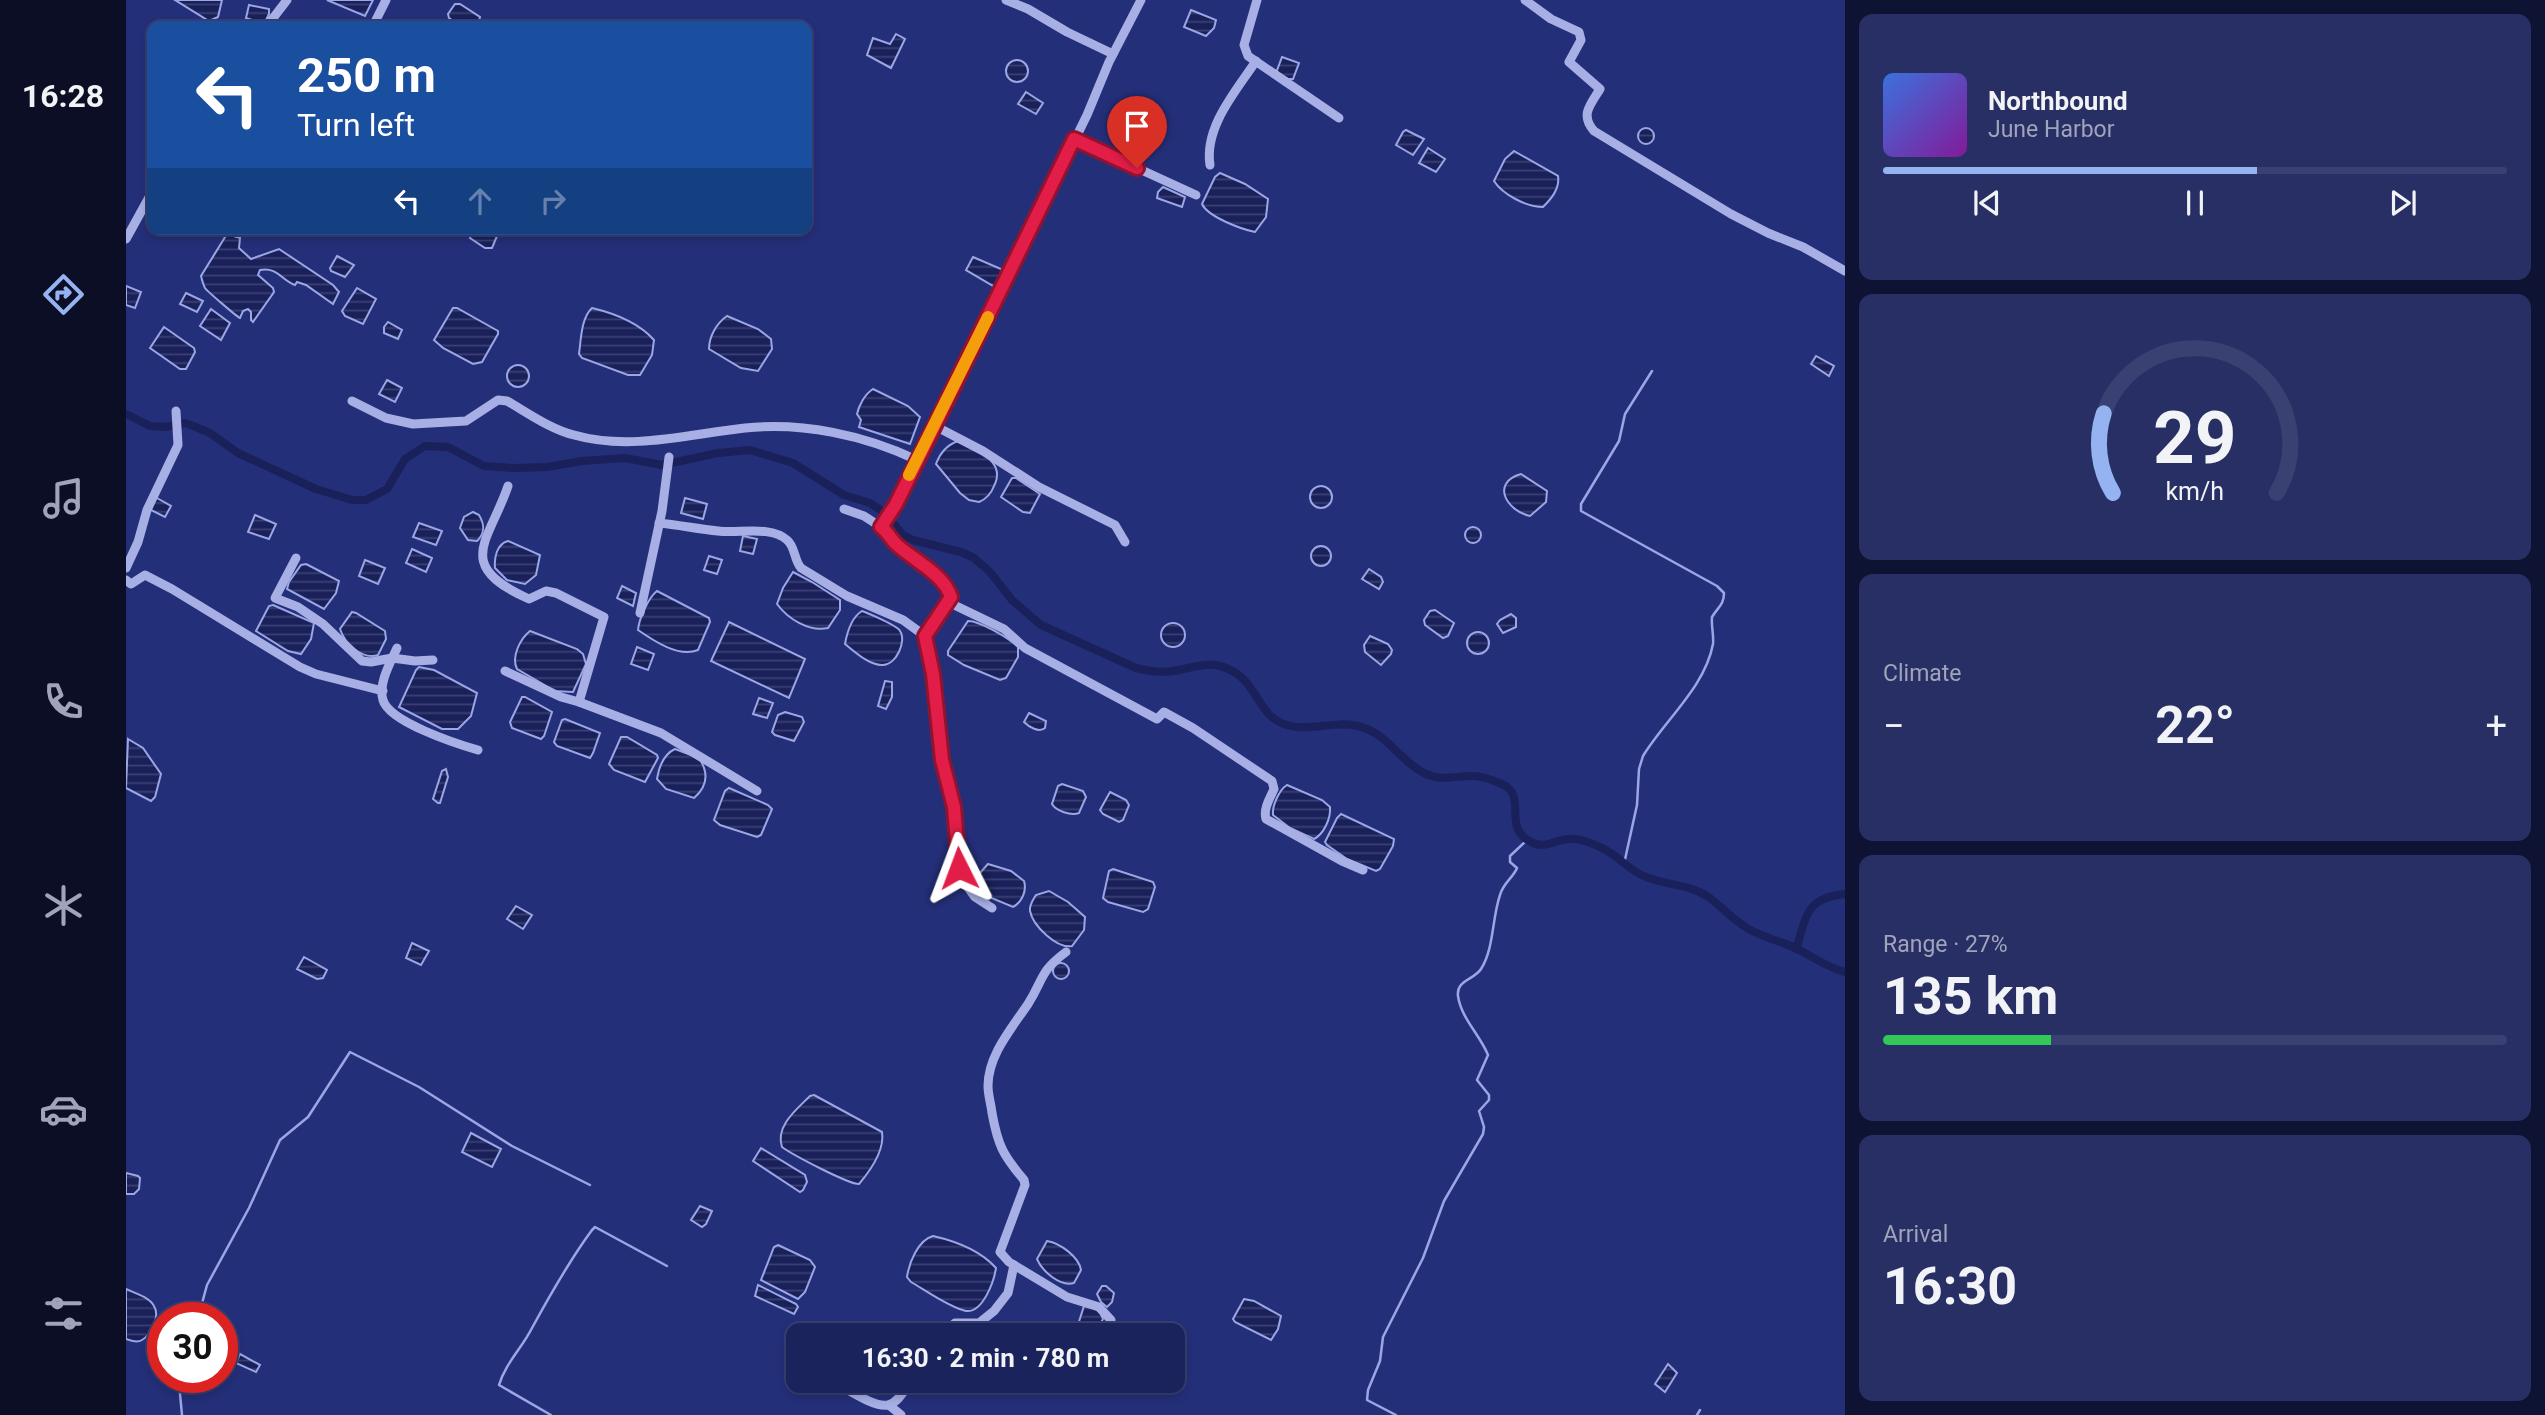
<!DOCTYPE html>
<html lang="en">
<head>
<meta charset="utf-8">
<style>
  body { margin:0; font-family:Roboto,sans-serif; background:#282f65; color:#f1f3f6; height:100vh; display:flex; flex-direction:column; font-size:26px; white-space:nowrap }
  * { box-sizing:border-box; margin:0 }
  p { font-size:23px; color:#a0a4bb }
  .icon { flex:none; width:38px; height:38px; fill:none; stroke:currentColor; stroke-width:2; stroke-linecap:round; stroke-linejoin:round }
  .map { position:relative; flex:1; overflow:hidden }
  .side { display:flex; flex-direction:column; gap:14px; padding:14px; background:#0f1333; width:700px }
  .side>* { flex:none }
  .banner { position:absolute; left:21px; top:21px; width:665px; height:214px; border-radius:14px; box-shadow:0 4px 10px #0003,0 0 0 2px #394072; background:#1a4fa0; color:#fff; overflow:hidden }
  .speed { position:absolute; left:21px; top:1302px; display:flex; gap:14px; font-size:35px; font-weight:700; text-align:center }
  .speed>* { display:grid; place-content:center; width:91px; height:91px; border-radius:50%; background:#1b235c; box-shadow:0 4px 10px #0003,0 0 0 2px #394072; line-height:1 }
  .speed .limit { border:10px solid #d22; background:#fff; color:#111 }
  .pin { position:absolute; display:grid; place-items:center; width:60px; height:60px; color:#fff; margin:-72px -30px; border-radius:50% 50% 50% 0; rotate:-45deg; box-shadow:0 0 7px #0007 }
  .pin .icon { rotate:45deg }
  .me { position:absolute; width:77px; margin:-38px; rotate:357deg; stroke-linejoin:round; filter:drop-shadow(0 0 5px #0008) }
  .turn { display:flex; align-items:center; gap:24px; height:147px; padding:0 35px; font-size:32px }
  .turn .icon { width:91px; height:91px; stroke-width:2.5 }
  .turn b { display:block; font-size:49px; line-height:60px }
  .lanes { display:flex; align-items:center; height:66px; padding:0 35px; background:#0003; justify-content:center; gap:35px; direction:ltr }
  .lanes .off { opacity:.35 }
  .big { font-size:52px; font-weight:700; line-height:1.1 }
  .side .widget { flex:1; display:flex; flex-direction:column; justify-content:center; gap:10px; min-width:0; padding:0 24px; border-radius:14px; background:#282f65 }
  .side .dial { align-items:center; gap:0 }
  .dial svg { height:182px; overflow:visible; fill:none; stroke:#394072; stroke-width:7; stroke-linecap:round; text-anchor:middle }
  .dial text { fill:#f1f3f6; stroke:none }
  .song { display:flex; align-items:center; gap:21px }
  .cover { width:84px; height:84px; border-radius:10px; background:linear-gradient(135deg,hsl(220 70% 55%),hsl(290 70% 35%)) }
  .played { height:7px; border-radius:4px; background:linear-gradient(90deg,#95b2f1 60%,#394072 60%) }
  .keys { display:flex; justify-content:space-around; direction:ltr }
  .heat { display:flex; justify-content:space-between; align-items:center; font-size:38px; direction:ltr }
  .charge { height:10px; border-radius:5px; background:linear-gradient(90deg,#34c759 27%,#394072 0) }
  .trip { position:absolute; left:660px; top:1323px; width:399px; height:70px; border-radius:14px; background:#1b235c; box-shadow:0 4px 10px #0003,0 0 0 2px #394072; font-weight:700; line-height:70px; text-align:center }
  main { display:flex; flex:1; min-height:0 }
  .tabs { display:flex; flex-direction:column; width:126px; justify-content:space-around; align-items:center; background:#0b0e25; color:#a0a4bb }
  .tabs .icon { width:49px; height:49px }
  .tabs .on { color:#95b2f1 }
  .tabs b { font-size:32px; color:#f1f3f6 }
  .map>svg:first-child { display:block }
</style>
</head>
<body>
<main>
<nav class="tabs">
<b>16:28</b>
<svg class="icon on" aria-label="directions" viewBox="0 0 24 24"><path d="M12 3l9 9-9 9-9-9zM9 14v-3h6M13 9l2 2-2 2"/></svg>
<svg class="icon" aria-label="music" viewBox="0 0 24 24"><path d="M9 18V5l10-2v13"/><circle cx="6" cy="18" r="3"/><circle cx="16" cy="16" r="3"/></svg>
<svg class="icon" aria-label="phone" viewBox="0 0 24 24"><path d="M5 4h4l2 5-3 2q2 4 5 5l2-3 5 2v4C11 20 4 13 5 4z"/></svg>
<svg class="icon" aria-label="climate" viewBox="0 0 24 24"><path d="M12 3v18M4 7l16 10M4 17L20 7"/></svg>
<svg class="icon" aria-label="car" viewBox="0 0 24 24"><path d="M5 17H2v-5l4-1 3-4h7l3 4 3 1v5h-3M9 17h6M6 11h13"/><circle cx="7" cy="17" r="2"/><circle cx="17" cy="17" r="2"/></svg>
<svg class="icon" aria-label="filters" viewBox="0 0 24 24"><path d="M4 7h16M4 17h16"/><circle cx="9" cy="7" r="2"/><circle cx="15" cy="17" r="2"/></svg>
</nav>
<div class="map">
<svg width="1719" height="1415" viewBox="0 0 1719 1415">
  <defs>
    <pattern id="water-rules" width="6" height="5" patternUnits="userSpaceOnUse" patternTransform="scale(1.75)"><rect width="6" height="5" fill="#19205a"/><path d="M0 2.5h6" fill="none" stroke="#3c4173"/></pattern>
  </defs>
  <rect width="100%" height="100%" fill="#242f7a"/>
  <!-- water -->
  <g fill="url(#water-rules)" stroke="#9ba6e5" stroke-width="2">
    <polygon points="49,0 96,0 92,17 83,21"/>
    <polygon points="201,0 247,0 239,16"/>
    <polygon points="329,4 334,4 354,17 352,26 335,26 323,18 322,14"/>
    <polygon points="123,5 143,9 143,14 138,24 120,18"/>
    <polygon points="1065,10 1090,20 1088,28 1080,36 1058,27"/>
    <polygon points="770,34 779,39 765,68 741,55 747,38 764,44"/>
    <polygon points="1156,57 1173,63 1167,79 1162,79 1150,73"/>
    <circle cx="891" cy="71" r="11"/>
    <polygon points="900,92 917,103 910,114 892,104"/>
    <circle cx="1520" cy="136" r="8"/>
    <polygon points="1280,130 1298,139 1287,155 1270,145 1277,132"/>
    <polygon points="1302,148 1319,159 1310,172 1293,163"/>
    <path d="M 1388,151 L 1432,176 C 1434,189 1425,199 1417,207 C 1401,207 1377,195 1368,181 L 1379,159 Z"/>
    <path d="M 1094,173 L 1119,184 L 1142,199 L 1140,217 L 1129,232 C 1115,229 1082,217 1076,204 L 1089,177 Z"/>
    <polygon points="1037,187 1059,197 1056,207 1031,198 1032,192"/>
    <polygon points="346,229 362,229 371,236 366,248 359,248 344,238"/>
    <path d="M 101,234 L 114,238 L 113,248 L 125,259 L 153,249 L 207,285 L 213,292 L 207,304 L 180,285 L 171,282 L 169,285 C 155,280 152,267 134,270 L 132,275 L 147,288 L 148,292 L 127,322 L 125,320 L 125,312 L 122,309 L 117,311 L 114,318 C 110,316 81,291 79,288 C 77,284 76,280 75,276 Z"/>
    <polygon points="211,256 228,265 219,277 205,271 204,268"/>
    <polygon points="847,257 875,269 877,272 869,287 840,270"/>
    <polygon points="0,286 15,292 9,308 0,305"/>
    <polygon points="231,288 250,299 237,324 219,316 216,311"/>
    <polygon points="60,293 77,301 71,312 54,304"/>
    <polygon points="327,308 331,308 372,331 372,334 356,362 347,364 317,348 308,340"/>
    <path d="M 466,308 C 487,313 513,323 528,340 L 526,355 L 514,375 L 502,375 L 456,358 L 453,354 C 455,340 455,318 466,308 Z"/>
    <polygon points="85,309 104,323 95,340 74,326"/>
    <path d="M 601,316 L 632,329 L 645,339 L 646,349 L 632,371 L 615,368 L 583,349 C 583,336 591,323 601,316 Z"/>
    <polygon points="262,322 276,330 272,339 258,333 258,327"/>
    <polygon points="38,327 68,348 69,352 60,369 54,369 24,348"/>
    <polygon points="1690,356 1708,366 1703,376 1685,364"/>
    <circle cx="392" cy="376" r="11"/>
    <polygon points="261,380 276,388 269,402 253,394"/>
    <path d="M 747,389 L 782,406 L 794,417 L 784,444 L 733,427 L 735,420 L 731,414 C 733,405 739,394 747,389 Z"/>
    <path d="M 832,441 C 850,450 881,461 868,486 C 865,494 860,499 853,502 L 843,500 L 834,493 L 810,464 C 814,453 821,445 832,441 Z"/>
    <path d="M 1395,474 L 1421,491 L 1420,502 L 1404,516 C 1381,511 1364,483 1395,474 Z"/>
    <polygon points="886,478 890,478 914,494 904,513 897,512 875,497"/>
    <circle cx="1195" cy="497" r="11"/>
    <polygon points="29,497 45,506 39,517 23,509"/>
    <polygon points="559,498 581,504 577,519 555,513"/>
    <path d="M 347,512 L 353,515 C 359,525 359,533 351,541 L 342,540 L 334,528 L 338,517 Z"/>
    <polygon points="129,515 150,524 143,539 122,532"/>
    <polygon points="293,523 316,531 310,545 287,537"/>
    <circle cx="1347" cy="535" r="8"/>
    <polygon points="617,536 631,539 627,554 614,551"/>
    <path d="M 382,541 L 414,555 L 410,575 L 399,584 L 381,580 L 369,568 C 368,557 371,544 382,541 Z"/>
    <circle cx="1195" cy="556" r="10"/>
    <polygon points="286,549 306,558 300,572 280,563"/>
    <polygon points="583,556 596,560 591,574 578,570"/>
    <polygon points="239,560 259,568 252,584 233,576"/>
    <polygon points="180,564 213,581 210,593 198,609 161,589 163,582 175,565"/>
    <polygon points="1243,569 1255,577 1257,582 1253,589 1236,579"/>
    <path d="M 667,572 L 686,582 L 714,600 L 714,610 L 702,628 C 683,632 662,619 651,604 L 657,588 Z"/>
    <polygon points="496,586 510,593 507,606 491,598"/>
    <path d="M 531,591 L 583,618 L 584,622 L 572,650 C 553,658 528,641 512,630 C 513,619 522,598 531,591 Z"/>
    <polygon points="147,605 188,623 185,639 175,654 162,651 130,631 143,606"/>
    <polygon points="1309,610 1328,623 1322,636 1317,638 1299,625 1298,620 1304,611"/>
    <path d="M 736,611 C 742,613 772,626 774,631 C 781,641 770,665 757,665 C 744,666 729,652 719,644 C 721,633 726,617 736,611 Z"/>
    <path d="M 226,612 L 230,613 L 259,631 L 260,639 L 252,655 C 236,660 219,644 214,629 Z"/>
    <polygon points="1385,614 1390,618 1390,627 1377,633 1371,624 1374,620"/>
    <path d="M 842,621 C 854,621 883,638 892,647 L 892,657 L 880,678 L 874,680 L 838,665 L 822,655 L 822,651 Z"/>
    <polygon points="603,622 679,659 663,698 585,661"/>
    <circle cx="1047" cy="635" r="12"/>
    <path d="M 404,631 L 451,649 L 457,654 L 460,664 L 447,692 L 429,691 L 391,669 C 385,657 394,639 404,631 Z"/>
    <circle cx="1352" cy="643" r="11"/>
    <polygon points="1244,636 1262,644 1266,650 1265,654 1255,665 1239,652 1238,645"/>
    <polygon points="511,647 528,654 522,670 505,664"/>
    <polygon points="293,667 308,670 351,693 345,716 332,729 316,729 273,707 290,670"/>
    <polygon points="759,681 766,682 766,697 760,709 752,706"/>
    <polygon points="396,697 399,697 426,712 418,736 415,739 386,728 384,722"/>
    <polygon points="633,698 647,703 641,718 627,714"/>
    <polygon points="659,712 676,717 678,722 668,741 649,735 646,732 652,715"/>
    <path d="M 903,713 L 920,721 L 919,728 C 913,733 903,727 898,722 Z"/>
    <polygon points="439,719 474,733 467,753 464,758 431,746 428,742 436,720"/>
    <polygon points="495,737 501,737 531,755 532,758 519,782 488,770 483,764"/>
    <polygon points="2,739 17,748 35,774 29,797 25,801 0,788"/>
    <path d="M 549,749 L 573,758 C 583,773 582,786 568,798 L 540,789 L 531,779 C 533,767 538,754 549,749 Z"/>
    <polygon points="320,769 322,777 314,803 312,803 307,799 316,771"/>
    <path d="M 936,784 L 957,791 L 960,797 L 953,813 C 945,816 930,811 926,804 L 932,786 Z"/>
    <path d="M 1161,785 L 1196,800 L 1204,807 C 1205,818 1198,834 1188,839 L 1164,828 L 1147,815 C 1146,806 1153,790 1161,785 Z"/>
    <polygon points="603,788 642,805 646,809 635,835 631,837 594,825 588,820 599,791"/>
    <polygon points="984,792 1000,800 1003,805 997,820 993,822 977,814 974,810"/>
    <polygon points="1215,814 1268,839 1267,846 1254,869 1250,871 1221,859 1201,845 1199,842 1211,818"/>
    <path d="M 862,864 L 885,871 L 898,881 C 901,891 896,902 887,907 L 863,897 L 851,886 L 853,874 Z"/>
    <polygon points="987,869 1027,882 1029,887 1022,909 1017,912 982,902 977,898 983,871"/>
    <path d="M 923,891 L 942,902 L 959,917 L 958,930 L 946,946 C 931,949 907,926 904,911 C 903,905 907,900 910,895 Z"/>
    <polygon points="390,906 406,915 397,929 381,919"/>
    <polygon points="286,943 303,951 295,965 280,958"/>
    <polygon points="178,957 201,970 197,978 191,979 171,969"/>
    <circle cx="935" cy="971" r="8"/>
    <path d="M 688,1095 L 756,1132 C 759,1150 744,1171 733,1184 C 722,1184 667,1155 656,1147 C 649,1126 671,1109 684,1096 Z"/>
    <polygon points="345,1133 375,1149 366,1167 336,1152"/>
    <polygon points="635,1148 679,1175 681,1182 677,1190 674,1192 627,1161"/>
    <polygon points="0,1173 12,1176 14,1178 13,1189 8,1194 0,1194"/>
    <polygon points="574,1206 586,1211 580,1224 576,1227 565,1220"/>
    <path d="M 807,1236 C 829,1241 854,1250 870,1268 C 868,1281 857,1313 840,1311 C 824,1308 799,1290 785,1282 L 781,1277 C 783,1263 792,1240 807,1236 Z"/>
    <path d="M 921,1241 C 934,1243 953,1257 955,1270 L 948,1283 C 934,1287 916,1271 911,1259 Z"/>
    <polygon points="652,1245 684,1260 689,1267 679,1292 672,1299 635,1280 648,1247"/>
    <polygon points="632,1285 670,1304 672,1307 668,1314 629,1296"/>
    <polygon points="976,1286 980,1286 988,1293 986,1302 981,1307 975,1302 971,1294"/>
    <path d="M 0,1289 C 9,1293 23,1297 28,1306 C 34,1316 26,1334 16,1340 C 11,1343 5,1341 0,1339 Z"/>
    <polygon points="1118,1299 1128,1301 1155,1316 1152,1329 1145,1340 1109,1322 1107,1319"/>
    <path d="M 958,1306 C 967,1306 974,1310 977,1319 L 968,1335 L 952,1335 L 950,1331 Z"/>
    <polygon points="114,1354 134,1365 130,1372 110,1363"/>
    <polygon points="1542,1364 1551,1373 1539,1392 1529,1384"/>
  </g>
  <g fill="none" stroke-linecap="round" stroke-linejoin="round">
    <!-- stream -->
    <g stroke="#9ba6e5" stroke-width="2.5">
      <path d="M 1498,864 L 1511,805 L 1513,769 L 1517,756 C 1539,720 1579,687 1587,644 C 1588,635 1585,626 1586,617 C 1592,607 1598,605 1598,593 L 1591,586 L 1455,511 L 1455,504 L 1493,441 L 1499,414 L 1526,371"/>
      <polyline points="72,1318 81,1285 123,1208 154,1140 182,1117 224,1052 293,1087 386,1146 464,1185"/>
      <polyline points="55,1377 53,1383 56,1415"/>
      <path d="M 425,1415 L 373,1385 C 379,1364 396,1348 406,1328 C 424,1295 443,1261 466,1230 L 469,1227 L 541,1266"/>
      <path d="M 1270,1415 L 1241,1400 L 1242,1390 L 1254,1361 L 1257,1337 L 1297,1258 L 1318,1201 L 1357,1134 L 1358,1127 L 1353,1111 L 1363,1100 L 1363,1095 L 1351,1080 L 1362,1055 C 1354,1035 1335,1018 1332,996 C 1330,980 1348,980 1355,969 C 1368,949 1366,918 1374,895 C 1377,883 1387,878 1391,868 L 1384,862 L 1384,856 L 1401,840"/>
      <polyline points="1571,1415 1574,1410"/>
    </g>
    <!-- canal -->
    <g stroke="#19205a" stroke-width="8">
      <path d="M 0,414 L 24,426 L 39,427 L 59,423 L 70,427 L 84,433 L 112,453 L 190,489 L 226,500 L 240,500 L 261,489 L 279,459 L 299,446 L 322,447 L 358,466 L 387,468 L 421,467 L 456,461 L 499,458 L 536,465 L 592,453 L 624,450 L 667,463 L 718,495 L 744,503 L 759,513 L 777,535 L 787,540 L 835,552 L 848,558 L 864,572 L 886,600 L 915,625 L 1010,668 C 1022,671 1034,673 1047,671 C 1062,669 1078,662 1094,666 C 1132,676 1129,714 1158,724 C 1182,733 1207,720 1232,726 C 1262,733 1274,762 1300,774 C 1316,781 1331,776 1347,776 C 1358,776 1369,781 1378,785 C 1401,797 1376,828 1405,842 C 1417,849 1428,841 1441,839 C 1453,837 1466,843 1476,848 C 1492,855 1503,871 1520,877 C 1540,885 1562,884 1581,896 C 1594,905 1605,918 1618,926 C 1632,936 1651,940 1667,947 C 1685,955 1699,967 1719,972"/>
      <path d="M 1670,949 C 1681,916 1679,898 1719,894"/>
    </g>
    <!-- minor -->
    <g stroke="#a7afe4" stroke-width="9">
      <polyline points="880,0 902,9 941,32 987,54"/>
      <polyline points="1131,0 1118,45 1122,56 1213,118"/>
      <path d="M 1399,0 L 1425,19 L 1453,32 L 1455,40 L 1443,62 L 1474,89 C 1464,105 1454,115 1468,131 L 1605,214 L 1642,233 L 1677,247 L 1719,271"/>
      <polyline points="141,26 161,0"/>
      <polyline points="247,26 260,0"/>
      <polyline points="948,139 1070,195"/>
      <path d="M 1084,165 C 1078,127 1110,91 1130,61"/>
      <polyline points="0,239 26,192"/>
      <path d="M 226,401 L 260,418 L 287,424 L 340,421 L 372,400 L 381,401 C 402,413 424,429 448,435 C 504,451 563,434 619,428 C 677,422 738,435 791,460"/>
      <polyline points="809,426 857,451 913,487 989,525 999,542"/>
      <path d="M 382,486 C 363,542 327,565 403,599 L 420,591 L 430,593 L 478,617 L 453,702"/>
      <polyline points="718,509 738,516 755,527 770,504 961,115 983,62 1015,0"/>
      <path d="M 533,523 C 553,525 572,529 592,531 C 612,534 644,525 661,540 C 669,546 668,560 675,568 L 721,596 L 777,620 L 799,636 L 807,674 L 816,760 L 828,807 L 833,868 L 838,882 L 849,897 L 866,908"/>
      <path d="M 755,527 C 761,532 764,538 770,544 C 786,560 818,574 825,597 L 799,636"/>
      <polyline points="170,558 149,598 172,607 197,624 236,661 245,662 266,658 289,661 307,660"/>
      <polyline points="0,568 12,542 21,510 52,445 50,411"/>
      <polyline points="0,580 5,584 19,575 46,589 174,667 190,674 257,691"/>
      <path d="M 822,602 L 878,629 L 899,648 L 1031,719 L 1038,712 L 1067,728 L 1146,781 L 1148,789 C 1144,798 1137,809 1140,819 L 1216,861 L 1237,870"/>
      <polyline points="514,613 536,511 543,457"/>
      <path d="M 271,648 C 264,663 252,684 257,700 C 263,722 331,744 352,750"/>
      <polyline points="379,671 435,697 453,702 535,733 631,791"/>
      <path d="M 940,952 C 913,972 918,979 902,1004 C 886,1028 862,1055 862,1086 C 862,1095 865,1104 866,1113 C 872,1146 877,1155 898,1180 L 899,1185 L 874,1252 L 883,1262 L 941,1297 L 973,1307 L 985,1320"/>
      <polyline points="817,1335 829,1323 853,1323 868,1311 882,1293 888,1265"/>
      <path d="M 706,1381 C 718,1387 748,1408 762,1405 C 773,1402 779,1389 785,1381"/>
      <polyline points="763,1405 775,1415"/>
    </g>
  </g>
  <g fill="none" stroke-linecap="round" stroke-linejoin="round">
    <!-- route casing -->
    <g stroke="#92132f" stroke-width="18">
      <path id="route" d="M 833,868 L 828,807 L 816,760 L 807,674 L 799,636 L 825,597 C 818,574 787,560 770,544 C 764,538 761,531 755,527 L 770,504 L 810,423 L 948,139 L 1011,168"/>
    </g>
    <!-- route -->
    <use href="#route" stroke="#e11d48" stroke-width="12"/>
    <!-- slow -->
    <polyline stroke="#f59e0b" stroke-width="12" points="783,475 862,317"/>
  </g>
</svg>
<div class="speed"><div class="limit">30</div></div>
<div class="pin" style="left:1011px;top:168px;background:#d93025"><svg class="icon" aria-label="arrive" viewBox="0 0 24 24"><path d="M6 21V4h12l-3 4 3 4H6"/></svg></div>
<svg class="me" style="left:833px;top:868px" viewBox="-20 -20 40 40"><path d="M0-17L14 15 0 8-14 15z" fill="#e11d48" stroke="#fff" stroke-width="4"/></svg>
<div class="trip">16:30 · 2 min · 780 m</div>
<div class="banner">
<div class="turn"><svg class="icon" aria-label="left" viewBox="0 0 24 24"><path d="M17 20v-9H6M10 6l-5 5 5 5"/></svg><div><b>250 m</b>Turn left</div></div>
<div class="lanes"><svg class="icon" aria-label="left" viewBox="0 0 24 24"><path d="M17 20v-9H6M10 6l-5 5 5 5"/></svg><svg class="icon off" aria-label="ahead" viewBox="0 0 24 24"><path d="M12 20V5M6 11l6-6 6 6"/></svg><svg class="icon off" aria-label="right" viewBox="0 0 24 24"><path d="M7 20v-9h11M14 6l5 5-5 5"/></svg></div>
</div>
</div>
<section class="side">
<div class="widget">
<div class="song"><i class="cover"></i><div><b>Northbound</b><p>June Harbor</p></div></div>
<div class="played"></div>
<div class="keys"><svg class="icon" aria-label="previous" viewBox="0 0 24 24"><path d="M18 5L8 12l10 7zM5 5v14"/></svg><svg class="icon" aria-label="pause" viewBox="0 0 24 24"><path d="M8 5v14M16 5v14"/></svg><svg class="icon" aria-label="next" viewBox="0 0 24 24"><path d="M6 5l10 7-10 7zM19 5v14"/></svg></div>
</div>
<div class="widget dial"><svg viewBox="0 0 100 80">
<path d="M14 69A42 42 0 1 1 86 69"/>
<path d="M14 69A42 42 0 0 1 10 34" stroke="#95b2f1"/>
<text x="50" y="56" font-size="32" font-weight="700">29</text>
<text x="50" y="72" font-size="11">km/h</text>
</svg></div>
<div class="widget"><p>Climate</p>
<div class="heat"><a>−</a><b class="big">22°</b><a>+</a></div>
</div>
<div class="widget"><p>Range · 27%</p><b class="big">135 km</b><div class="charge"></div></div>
<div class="widget"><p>Arrival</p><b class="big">16:30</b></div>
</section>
</main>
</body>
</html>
